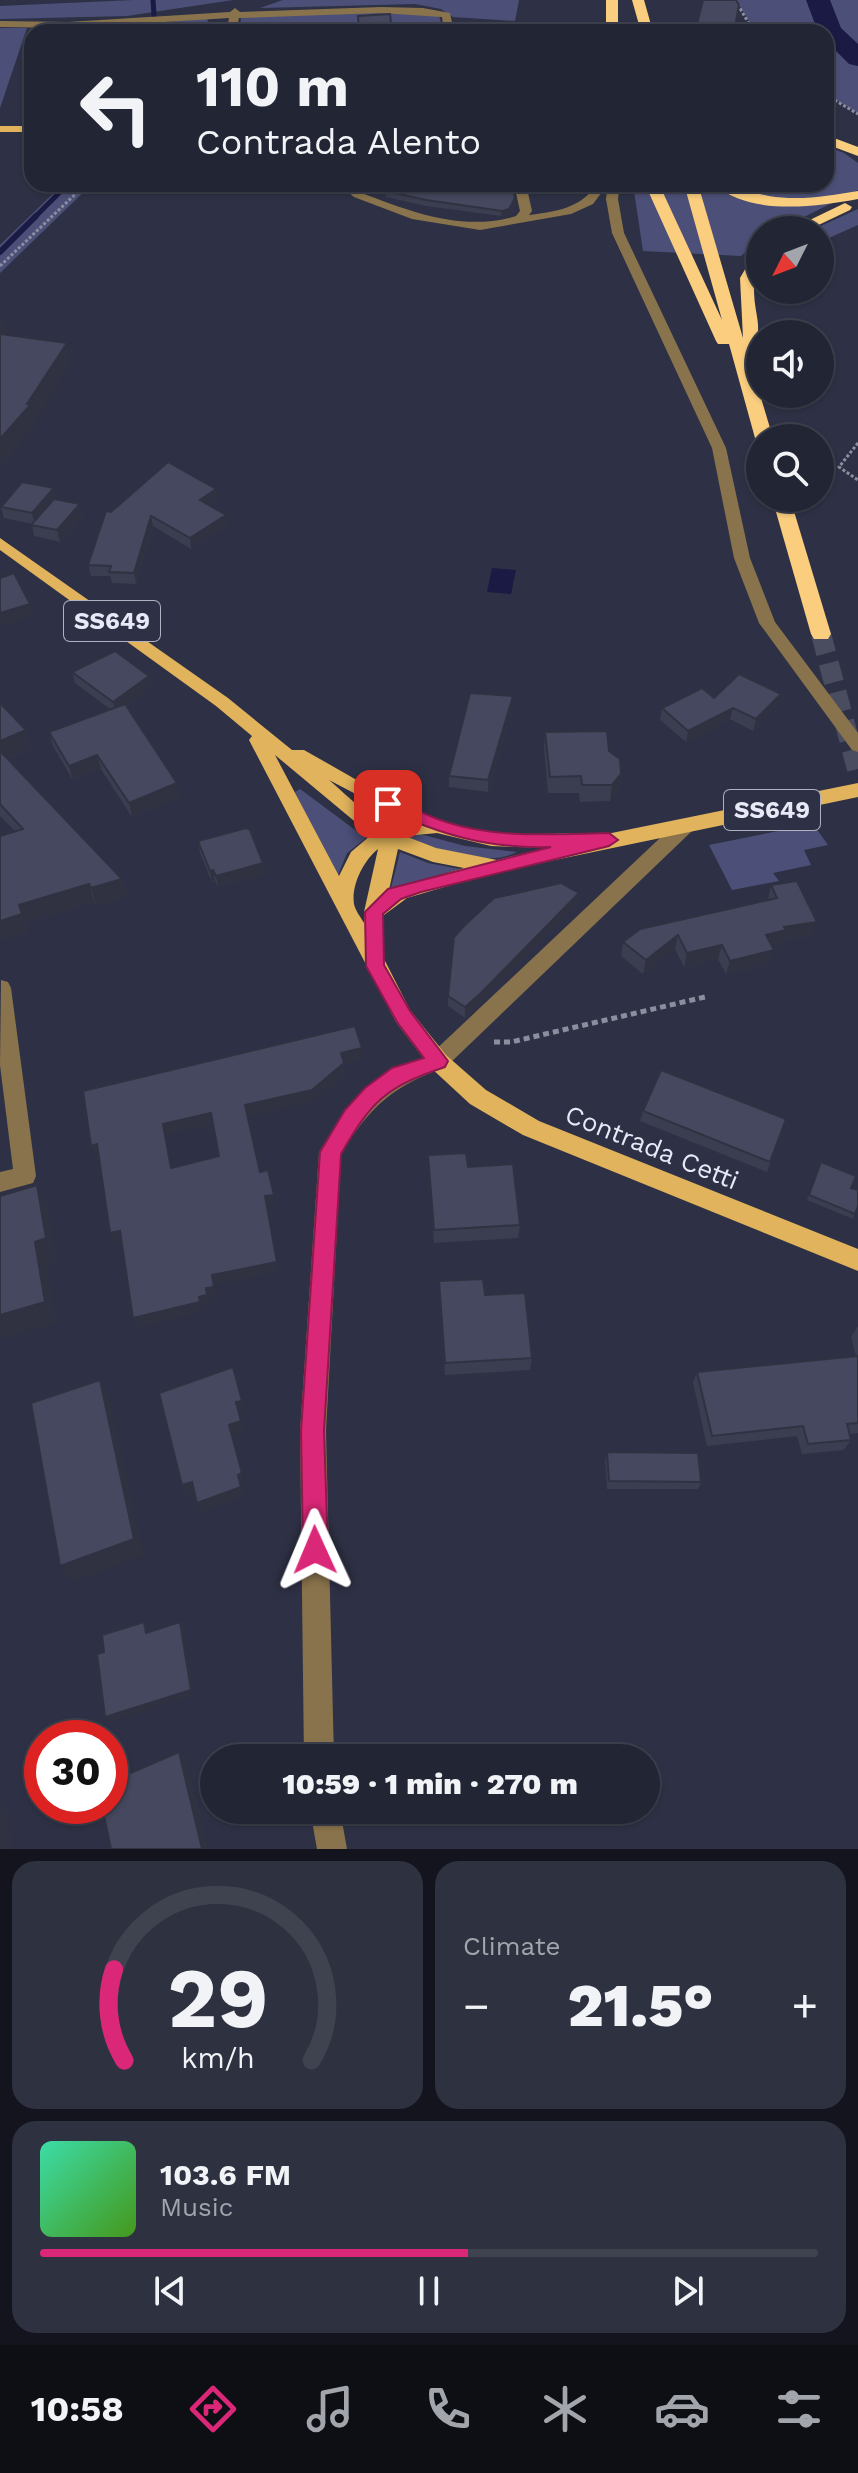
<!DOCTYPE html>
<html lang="en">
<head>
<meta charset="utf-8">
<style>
  body { margin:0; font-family:"Work Sans",sans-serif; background:#2e3140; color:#f1f3f6; height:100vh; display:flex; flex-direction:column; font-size:30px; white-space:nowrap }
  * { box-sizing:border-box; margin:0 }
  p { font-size:26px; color:#a2a5ac }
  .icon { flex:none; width:44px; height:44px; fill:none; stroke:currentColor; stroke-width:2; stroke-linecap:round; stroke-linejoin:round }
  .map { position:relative; height:1849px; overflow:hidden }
  .details { display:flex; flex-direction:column; gap:12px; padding:12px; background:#13141d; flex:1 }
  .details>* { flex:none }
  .banner { position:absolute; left:24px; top:24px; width:810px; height:168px; border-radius:24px; box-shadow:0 2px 6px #0004,0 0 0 2px #3f424f; background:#222534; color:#f1f3f6; overflow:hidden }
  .needle { width:52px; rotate:228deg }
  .buttons { position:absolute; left:746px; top:216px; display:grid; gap:16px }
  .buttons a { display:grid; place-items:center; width:88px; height:88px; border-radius:50%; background:#222534; box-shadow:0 2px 6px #0004,0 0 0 2px #3f424f; font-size:40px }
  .speed { position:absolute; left:24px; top:1720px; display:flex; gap:16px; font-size:40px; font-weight:700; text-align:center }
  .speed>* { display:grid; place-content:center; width:104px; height:104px; border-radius:50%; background:#222534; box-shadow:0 2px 6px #0004,0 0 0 2px #3f424f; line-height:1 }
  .speed .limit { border:12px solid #d22; background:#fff; color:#111 }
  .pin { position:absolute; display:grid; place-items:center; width:68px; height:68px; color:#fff; margin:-34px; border-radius:16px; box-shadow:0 4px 12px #0006 }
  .me { position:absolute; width:88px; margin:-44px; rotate:359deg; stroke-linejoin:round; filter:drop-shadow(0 0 6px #0008) }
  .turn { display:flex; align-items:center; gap:28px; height:168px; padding:0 40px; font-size:36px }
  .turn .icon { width:104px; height:104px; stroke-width:2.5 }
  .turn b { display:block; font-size:56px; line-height:68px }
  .big { font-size:60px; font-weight:800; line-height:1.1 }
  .details .widget { flex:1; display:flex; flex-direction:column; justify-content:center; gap:12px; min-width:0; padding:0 28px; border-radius:24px; background:#2e3140 }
  .details .dial { align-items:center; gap:0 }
  .dial svg { height:208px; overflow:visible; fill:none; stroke:#3f424f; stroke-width:7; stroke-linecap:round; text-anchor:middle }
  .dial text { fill:#f1f3f6; stroke:none }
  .song { display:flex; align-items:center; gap:24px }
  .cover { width:96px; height:96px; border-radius:12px; background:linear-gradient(135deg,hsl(160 70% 55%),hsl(100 70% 35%)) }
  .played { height:8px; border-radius:4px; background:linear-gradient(90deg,#db2777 55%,#3f424f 55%) }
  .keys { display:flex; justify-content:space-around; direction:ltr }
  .heat { display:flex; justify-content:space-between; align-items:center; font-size:44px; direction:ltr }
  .details .tiles { flex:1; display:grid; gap:12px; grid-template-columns:1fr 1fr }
  .widget:last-child { grid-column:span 2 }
  .trip { position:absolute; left:200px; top:1744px; width:460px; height:80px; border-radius:40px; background:#222534; box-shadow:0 2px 6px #0004,0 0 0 2px #3f424f; font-weight:800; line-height:80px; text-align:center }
  .tab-bar { display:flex; height:128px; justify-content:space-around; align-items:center; background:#0e0f15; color:#a2a5ac }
  .tab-bar .icon { width:56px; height:56px }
  .tab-bar .on { color:#db2777 }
  .tab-bar b { font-size:36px; color:#f1f3f6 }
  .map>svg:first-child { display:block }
</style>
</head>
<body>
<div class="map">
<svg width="858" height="1849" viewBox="0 0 858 1849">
  <rect width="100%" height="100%" fill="#2e3145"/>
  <!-- green -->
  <g fill="#4c5078">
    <polygon points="134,0 233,0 127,16 0,19 0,6"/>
    <polygon points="283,0 519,0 515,21 453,17 441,9 415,4 260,8"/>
    <polygon points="736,0 858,0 858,113 826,94 826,32 756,32"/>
    <polygon points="400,8 439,15 443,32 239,32 242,12"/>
    <polygon points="208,18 206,32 119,32 120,27"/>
    <polygon points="0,28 27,28 0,108"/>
    <polygon points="826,146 844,153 858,163 858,190 778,230 760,230 760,239 741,256 643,251 633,184 826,184"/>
    <polygon points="63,184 92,184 0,273 0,245"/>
    <polygon points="858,209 858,225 820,242 820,230 812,230"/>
    <polygon points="300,789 366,838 347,853 336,880 295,792"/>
    <polygon points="813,824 828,845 804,850 811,865 773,873 779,881 732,890 709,845"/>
    <path d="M 403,833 L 416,833 L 465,846 L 517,852 C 483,869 436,848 402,837 Z"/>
    <polygon points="400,852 428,863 460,869 391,888"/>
  </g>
  <!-- water -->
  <polygon fill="#1a1a44" points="492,568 516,570 511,594 487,592"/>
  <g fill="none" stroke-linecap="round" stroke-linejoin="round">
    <!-- stream-far1 -->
    <g stroke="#1a1a44" stroke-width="5">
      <polyline points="153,0 154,15"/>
      <polyline points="34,218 68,184"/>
    </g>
    <!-- stream -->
    <polyline stroke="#1a1a44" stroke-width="6" points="0,252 36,216"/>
    <!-- river -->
    <polygon fill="#1a1a44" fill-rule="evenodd" points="806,0 830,0 841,28 858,44 858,66 849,64 826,41 826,32 818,32"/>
    <!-- highway-tunnel -->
    <polyline stroke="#4a4d60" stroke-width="20" stroke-dasharray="20 10" stroke-linecap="butt" points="821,634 858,773"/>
    <!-- path-far1 -->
    <g stroke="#8c8e9f" stroke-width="3" stroke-dasharray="3 2" stroke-linecap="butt">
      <polyline points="735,0 754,32"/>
      <polyline points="826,95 858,114"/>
      <polyline points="0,266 86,184"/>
      <polyline points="858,443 839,467 858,480"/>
    </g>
    <!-- path -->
    <polyline stroke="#8c8e9f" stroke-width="5" stroke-dasharray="6 4" stroke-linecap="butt" points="494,1042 511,1042 705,997"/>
    <!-- minor -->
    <g fill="#89734c" fill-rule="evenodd">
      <polygon points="381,7 423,8 450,13 454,32 444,32 442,17 381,13 239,18 236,32 226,32 229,18 68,28 0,27 0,21 68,22 230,12 235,8 240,12"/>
      <path d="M 349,184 L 361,184 L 362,193 C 411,212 463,232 516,216 L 520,211 L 516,193 L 519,184 L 531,184 L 528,193 L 532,211 L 529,215 C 554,212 583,208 596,184 L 608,184 L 593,204 L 571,214 L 480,230 L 412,219 L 354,197 L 348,192 Z"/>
      <polygon points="608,184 620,184 618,199 624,233 726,448 750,558 775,622 858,733 858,752 852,750 759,623 734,558 712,448 612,233 606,199"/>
      <path d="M 685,819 L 694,826 L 692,831 L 446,1067 C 393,1086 370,1106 341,1154 L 326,1431 L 334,1758 L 304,1758 L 300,1431 L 319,1152 L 344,1111 L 366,1087 L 392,1070 L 430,1055 L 678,821 Z"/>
      <polygon points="1,980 8,982 11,988 36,1176 33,1183 0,1192 0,1172 13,1169 0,1065"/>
      <polygon points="310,1810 340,1810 347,1849 317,1849"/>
    </g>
    <!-- major -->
    <g fill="#e0b35c" fill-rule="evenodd">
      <rect x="0" y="126" width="32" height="6"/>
      <path d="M 0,538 L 228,698 L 292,750 L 304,750 C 360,781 415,818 479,830 C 511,836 545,834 578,833 L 587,838 L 858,783 L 858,797 L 492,873 L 407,898 L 384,915 L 384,959 L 410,1010 L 446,1055 L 486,1090 L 539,1121 L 858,1249 L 858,1271 L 523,1135 L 470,1104 L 430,1067 L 396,1022 L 249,740 L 252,736 L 216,706 L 0,550 ZM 275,755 L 371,835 L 351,852 L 339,876 ZM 329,780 L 409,822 C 377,829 354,801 329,780 ZM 437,833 L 491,846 L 546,848 L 497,860 L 436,848 L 405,836 ZM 378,849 L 364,912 L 364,923 C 361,918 355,910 354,904 C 351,885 364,860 378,849 ZM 398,849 L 433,862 L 464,868 L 389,890 Z"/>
    </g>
    <!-- highway -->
    <g fill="#face7e" fill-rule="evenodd">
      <rect x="606" y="0" width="12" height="32"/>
      <polygon points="632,0 644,0 653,32 641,32"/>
      <polygon points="826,135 858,147 858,156 826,144"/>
      <path d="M 645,184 L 659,184 L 722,320 L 684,184 L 698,184 L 743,338 L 740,278 L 755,252 L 760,251 C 760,264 754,275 754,289 C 754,319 766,327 749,358 L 773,438 L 760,438 L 760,442 L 755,438 L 729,344 L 718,344 L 716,341 Z"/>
      <path d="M 714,184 C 734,184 750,193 769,196 C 799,201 829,196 858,191 L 858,199 C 814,207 750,216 714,184 Z"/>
      <polygon points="845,203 852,207 850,210 808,230 789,230"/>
      <polygon points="772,498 790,498 831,634 828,639 814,639 811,634"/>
    </g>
  </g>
  <!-- wall -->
  <g fill="#3b3e51">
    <polygon points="374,184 518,184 514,190 515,203 509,214 501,216 426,206 386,197 386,191 390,188"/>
    <polygon points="54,488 56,499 83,516 60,542 34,536 32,524 4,518 1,507"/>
    <polygon points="216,489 217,499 209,505 228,526 191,549 153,526 136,584 112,583 110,576 91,576 88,565 111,512"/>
    <polygon points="72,672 149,676 151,687 127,706 180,797 132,817 101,769 73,780 53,746 49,732 110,709 75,683"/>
    <polygon points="714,698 778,705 753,731 730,719 686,742 660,720 662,708"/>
    <polygon points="0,703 26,730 31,748 7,759 122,879 127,896 96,906 94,902 25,923 28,932 0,940 15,831 0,816"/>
    <polygon points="512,708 488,792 449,787 449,776"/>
    <polygon points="545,732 609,751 621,774 618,790 610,801 580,802 579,793 548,793 544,748"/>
    <polygon points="198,841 265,874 218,887 215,881 212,882 200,853"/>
    <polygon points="771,885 812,936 783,941 781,944 772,946 770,964 726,974 718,959 684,967 675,949 643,974 621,956 623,942 768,900"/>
    <polygon points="579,893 577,904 465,1018 448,1006 448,996"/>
    <polygon points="643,1111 786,1119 767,1172 640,1121"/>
    <polygon points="428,1155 468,1167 520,1225 518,1238 434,1243"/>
    <polygon points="821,1162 851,1188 855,1214 853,1219 807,1200"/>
    <polygon points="439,1281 485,1295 532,1358 530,1370 445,1375"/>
    <polygon points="858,1326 858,1433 849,1434 851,1440 844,1450 802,1454 797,1436 707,1446 693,1382 697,1372 856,1356 851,1337"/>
    <polygon points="607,1452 701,1482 698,1489 607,1489 605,1460"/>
  </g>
  <!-- shaded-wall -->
  <g fill="#303242">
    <polygon points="515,198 515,203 509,214 501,216 502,211"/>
    <polygon points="4,314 9,336 0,347 0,319"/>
    <polygon points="67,343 71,364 35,421 36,426 0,468 0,439 27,404"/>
    <polygon points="54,488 56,499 35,525 32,513"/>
    <polygon points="216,489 217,499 201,511 200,500"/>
    <polygon points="80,504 83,516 60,542 57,530"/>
    <polygon points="226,515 228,526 191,549 190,538"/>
    <polygon points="151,516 153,526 136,584 134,573"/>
    <polygon points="30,604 33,616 0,626 0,613"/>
    <polygon points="149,676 151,687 116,714 113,702"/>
    <polygon points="781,694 778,705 753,731 756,719"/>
    <polygon points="513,696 512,708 488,792 488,780"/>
    <polygon points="733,708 730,719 686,742 688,731"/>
    <polygon points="26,730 31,748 6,759 0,757 0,741"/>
    <polygon points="97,755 101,769 73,780 69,766"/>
    <polygon points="621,774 618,790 610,801 612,785"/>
    <polygon points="177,783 180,797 132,817 129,803"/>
    <polygon points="263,863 265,874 218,887 216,876"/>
    <polygon points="213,870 215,881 212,882 210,871"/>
    <polygon points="122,879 127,896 96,906 91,888"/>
    <polygon points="89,884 94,902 25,923 28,932 0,940 0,921 19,905"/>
    <polygon points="579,893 577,904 465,1018 465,1007"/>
    <polygon points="817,922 812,936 783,941 781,944 762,949 766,935 784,927"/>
    <polygon points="678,935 675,949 643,974 646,960"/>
    <polygon points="722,945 718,959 684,967 687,953"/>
    <polygon points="774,950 770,964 726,974 730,961"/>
    <polygon points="362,1048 363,1060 344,1064 345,1075 314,1102 247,1117 245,1105 341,1053"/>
    <polygon points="211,1113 214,1124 166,1135 174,1179 163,1124"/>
    <polygon points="0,1124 3,1146 0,1146"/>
    <polygon points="97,1144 101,1155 96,1157 91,1146"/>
    <polygon points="37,1185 48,1209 57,1261 46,1264 56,1323 0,1339 0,1315 35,1242"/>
    <polygon points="274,1195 275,1205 267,1207 279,1272 215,1286 217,1297 209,1298 210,1305 202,1307 203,1312 137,1328 133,1318 199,1297 206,1288 212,1275 265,1196"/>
    <polygon points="120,1231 124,1241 114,1244 110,1233"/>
    <polygon points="100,1380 110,1400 144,1556 71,1582 60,1566"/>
    <polygon points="242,1401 245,1412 240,1414 245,1432 233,1437 246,1484 241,1485 245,1497 201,1513 197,1503 238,1475 229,1425 236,1402"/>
    <polygon points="192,1482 196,1492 186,1496 182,1485"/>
    <polygon points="180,1622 184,1628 194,1695 110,1722 105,1717"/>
    <polygon points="179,1752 187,1762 208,1849 202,1849"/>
    <polygon points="0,1803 6,1807 13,1849 0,1849"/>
  </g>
  <!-- building -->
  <g fill="#45485e" stroke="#303242" stroke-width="2" fill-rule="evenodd">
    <polygon points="703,0 736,0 739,5 734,32 695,32"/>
    <polygon points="390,14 392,32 359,32 358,16"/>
    <polygon points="393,184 515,184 513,187 515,198 509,209 502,211 426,200 386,191"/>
    <polygon points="0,334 67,343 27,404 31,404 0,439"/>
    <polygon points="168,462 216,489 200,500 226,515 190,538 151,516 134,573 109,572 111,566 88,565 106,511 111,512"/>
    <polygon points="22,482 54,488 32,513 1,507"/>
    <polygon points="54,499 80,504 57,530 31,525"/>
    <polygon points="14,573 30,604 0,613 0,578"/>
    <polygon points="115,651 149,676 113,702 72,672"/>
    <polygon points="739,674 781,694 756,719 733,708 688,731 662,708 702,688 714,698"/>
    <polygon points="470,693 513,696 488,780 449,776"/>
    <polygon points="0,703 26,730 0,741"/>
    <polygon points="125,704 177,783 129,803 97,755 69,766 49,732"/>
    <polygon points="607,731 609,751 620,759 621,774 612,785 582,785 581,776 550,777 545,732"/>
    <polygon points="0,747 3,750 1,752 122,879 91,888 89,884 19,905 22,914 0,921 0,836 23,829 0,804"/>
    <polygon points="246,828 250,830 263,863 216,876 213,870 210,871 198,841"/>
    <polygon points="797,881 817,922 784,927 786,930 766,935 774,950 730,961 722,945 687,953 678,935 646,960 623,942 640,929 777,898 771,885"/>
    <polygon points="561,883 579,893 480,994 465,1007 448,996 454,937 465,925 494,898"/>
    <path d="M 355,1026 L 362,1048 L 341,1053 L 344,1063 L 312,1090 L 245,1105 L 260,1172 L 268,1170 L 274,1195 L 265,1196 L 277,1262 L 212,1275 L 214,1287 L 206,1288 L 207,1295 L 199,1297 L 200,1302 L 133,1318 L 120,1231 L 110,1233 L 97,1144 L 91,1146 L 83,1091 ZM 211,1113 L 219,1156 L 171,1168 L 163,1124 Z"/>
    <polygon points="661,1070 786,1119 770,1162 643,1111"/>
    <polygon points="466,1153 468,1167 513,1164 520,1225 434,1230 428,1155"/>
    <polygon points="821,1162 856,1176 851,1188 858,1190 858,1206 855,1214 809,1195"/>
    <polygon points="37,1185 46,1238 35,1242 45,1302 0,1315 0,1196"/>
    <polygon points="483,1279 485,1295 525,1293 532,1358 445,1363 439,1281"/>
    <polygon points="858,1356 858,1423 847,1424 851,1440 808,1444 803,1426 712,1436 697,1372"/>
    <polygon points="233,1367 242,1401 236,1402 241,1421 229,1425 242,1473 238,1475 241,1487 197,1503 192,1482 182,1485 159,1393"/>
    <polygon points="100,1380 134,1539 60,1566 31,1403"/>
    <polygon points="607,1452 698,1453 701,1482 609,1481"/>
    <polygon points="144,1622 146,1633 180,1622 191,1690 105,1717 97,1654 104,1652 102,1635"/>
    <polygon points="179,1752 202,1849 111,1849 102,1806 110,1806 110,1782"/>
  </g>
  <!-- route -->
  <path fill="#db2777" stroke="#8e194d" stroke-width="2" d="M 388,798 C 408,804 426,816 446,822 C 498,839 555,834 609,833 L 618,840 L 609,846 L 421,892 L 401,899 L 383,914 L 384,965 L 410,1011 L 448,1061 L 445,1067 C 386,1087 372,1100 341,1154 L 324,1431 L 328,1550 L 324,1559 L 315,1562 L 306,1559 L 303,1550 L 301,1431 L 320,1152 L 345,1110 L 365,1088 L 392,1068 L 424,1058 L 397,1022 L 366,966 L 365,912 L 388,889 L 551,847 C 486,849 440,834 382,808 L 380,804 L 382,800 Z"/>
  <g text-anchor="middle" stroke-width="8" stroke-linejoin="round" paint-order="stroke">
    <!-- shield labels -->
    <g fill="#2e3145" stroke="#b0b2c2" stroke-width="2">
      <rect x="64" y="601" width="96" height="40" rx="6"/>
      <rect x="724" y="790" width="96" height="40" rx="6"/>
    </g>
    <g font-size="24" font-weight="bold" fill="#e7e9f7">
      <text x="112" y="629">SS649</text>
      <text x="772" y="818">SS649</text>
    </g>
    <!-- street labels -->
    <g font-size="26" fill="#e7e9f7" stroke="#2e3145">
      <text transform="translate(652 1147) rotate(22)" y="9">Contrada Cetti</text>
    </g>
  </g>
</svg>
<div class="buttons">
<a><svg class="needle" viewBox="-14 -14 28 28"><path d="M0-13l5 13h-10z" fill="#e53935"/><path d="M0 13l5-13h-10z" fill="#a2a5ac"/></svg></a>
<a><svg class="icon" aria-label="sound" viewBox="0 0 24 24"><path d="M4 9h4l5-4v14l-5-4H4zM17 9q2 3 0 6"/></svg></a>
<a><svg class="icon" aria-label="search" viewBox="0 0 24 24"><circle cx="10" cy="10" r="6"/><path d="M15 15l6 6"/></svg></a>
</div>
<div class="speed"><div class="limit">30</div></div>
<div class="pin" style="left:388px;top:804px;background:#d93025"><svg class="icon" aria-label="arrive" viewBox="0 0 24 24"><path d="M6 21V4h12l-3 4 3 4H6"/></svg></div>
<svg class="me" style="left:315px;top:1550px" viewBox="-20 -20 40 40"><path d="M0-17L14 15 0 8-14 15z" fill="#db2777" stroke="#fff" stroke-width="4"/></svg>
<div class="trip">10:59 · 1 min · 270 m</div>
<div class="banner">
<div class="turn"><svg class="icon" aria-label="left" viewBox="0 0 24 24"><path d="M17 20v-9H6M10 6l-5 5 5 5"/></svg><div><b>110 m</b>Contrada Alento</div></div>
</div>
</div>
<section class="details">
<div class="tiles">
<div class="widget dial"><svg viewBox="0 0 100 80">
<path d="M14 69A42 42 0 1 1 86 69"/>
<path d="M14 69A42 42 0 0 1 10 34" stroke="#db2777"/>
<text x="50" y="56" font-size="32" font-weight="700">29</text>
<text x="50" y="72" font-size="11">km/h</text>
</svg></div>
<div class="widget"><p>Climate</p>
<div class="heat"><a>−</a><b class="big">21.5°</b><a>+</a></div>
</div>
<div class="widget">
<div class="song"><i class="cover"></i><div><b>103.6 FM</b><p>Music</p></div></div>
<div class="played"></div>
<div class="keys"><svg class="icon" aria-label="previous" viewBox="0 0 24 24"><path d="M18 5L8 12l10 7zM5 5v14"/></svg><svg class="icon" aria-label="pause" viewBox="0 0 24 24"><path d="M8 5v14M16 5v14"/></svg><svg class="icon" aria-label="next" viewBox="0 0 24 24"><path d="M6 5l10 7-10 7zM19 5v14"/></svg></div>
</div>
</div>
</section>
<nav class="tab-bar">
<b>10:58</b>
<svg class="icon on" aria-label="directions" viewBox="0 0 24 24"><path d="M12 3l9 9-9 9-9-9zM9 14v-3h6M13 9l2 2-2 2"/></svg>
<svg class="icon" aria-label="music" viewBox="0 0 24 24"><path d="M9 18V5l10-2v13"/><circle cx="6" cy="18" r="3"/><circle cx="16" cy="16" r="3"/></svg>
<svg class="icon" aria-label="phone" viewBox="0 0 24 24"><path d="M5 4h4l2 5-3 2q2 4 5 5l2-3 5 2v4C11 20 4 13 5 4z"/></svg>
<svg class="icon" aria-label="climate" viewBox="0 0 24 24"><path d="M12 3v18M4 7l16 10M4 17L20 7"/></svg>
<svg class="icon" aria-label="car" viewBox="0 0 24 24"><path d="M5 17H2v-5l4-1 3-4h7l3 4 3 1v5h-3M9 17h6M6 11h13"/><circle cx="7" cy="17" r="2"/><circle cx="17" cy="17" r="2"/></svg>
<svg class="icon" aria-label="filters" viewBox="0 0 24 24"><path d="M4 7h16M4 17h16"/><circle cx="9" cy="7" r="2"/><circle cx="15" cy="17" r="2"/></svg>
</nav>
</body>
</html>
